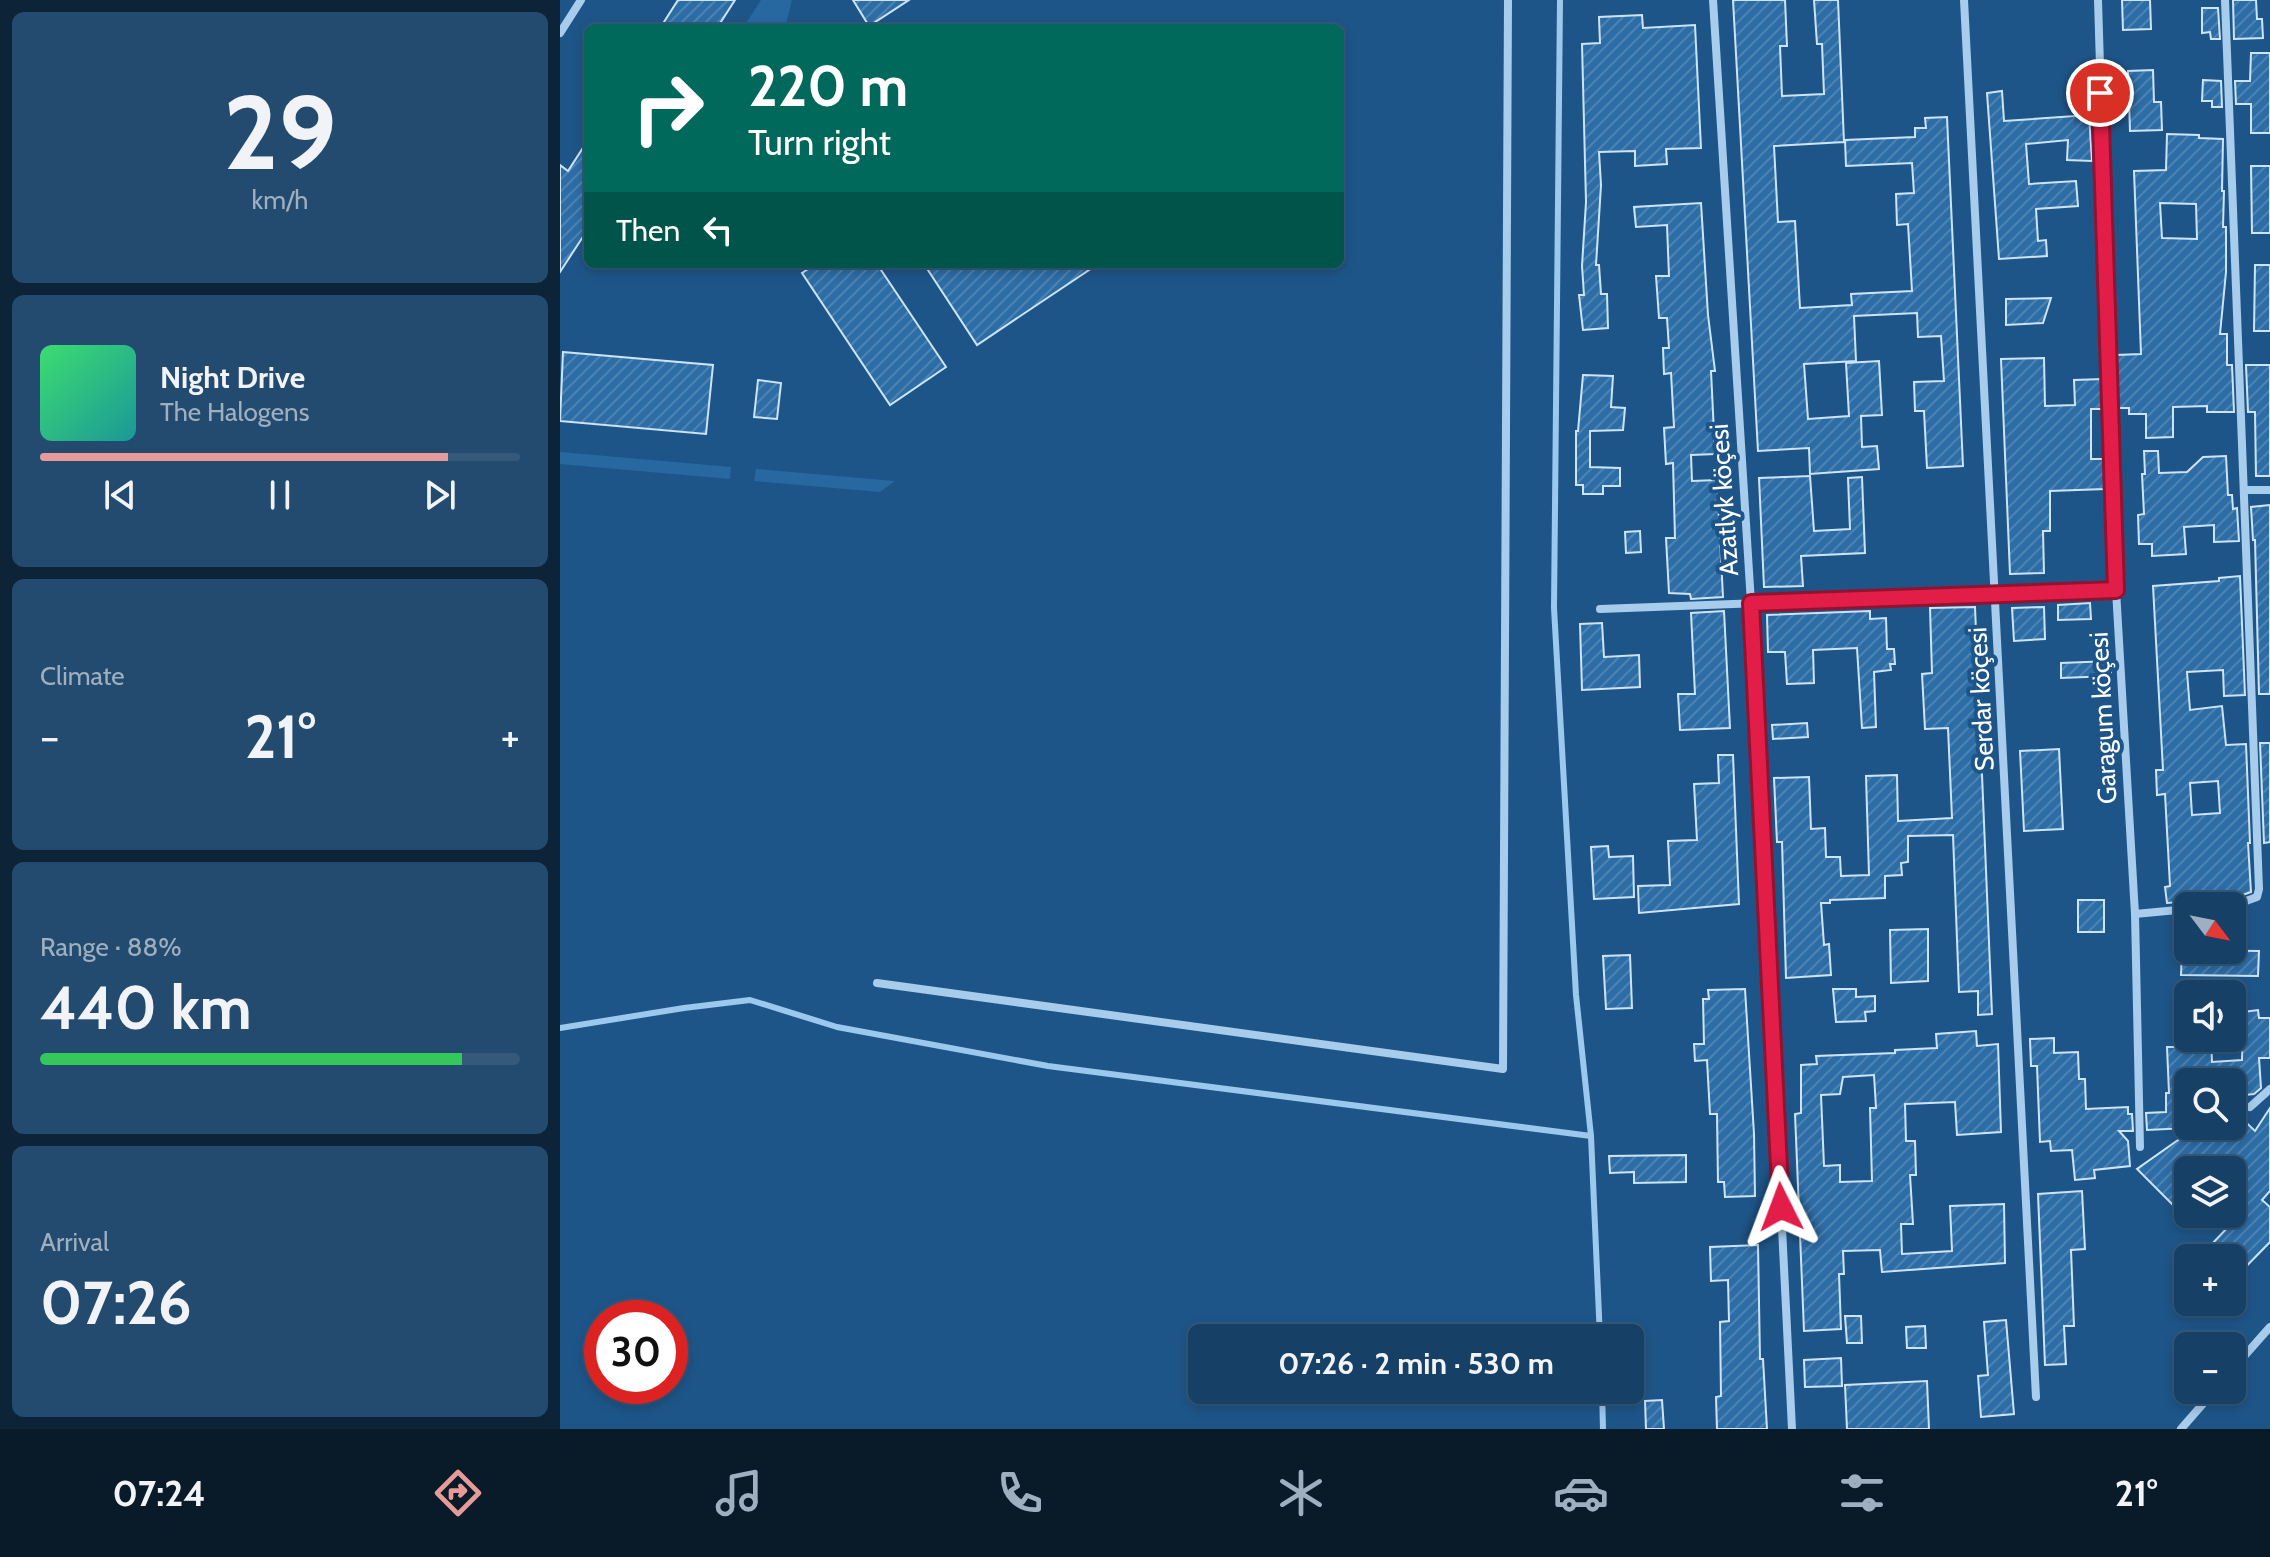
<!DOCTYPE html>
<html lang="en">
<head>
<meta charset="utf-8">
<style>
  body { margin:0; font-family:Cabin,sans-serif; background:#234b6f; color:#f1f3f6; height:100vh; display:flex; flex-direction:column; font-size:30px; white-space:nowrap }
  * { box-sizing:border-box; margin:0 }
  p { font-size:26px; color:#9eafbf }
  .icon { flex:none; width:44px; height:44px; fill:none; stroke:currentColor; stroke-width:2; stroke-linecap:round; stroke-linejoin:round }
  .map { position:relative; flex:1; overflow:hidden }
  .details { display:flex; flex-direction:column; gap:12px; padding:12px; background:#0c2338; width:560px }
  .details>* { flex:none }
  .banner { position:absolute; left:24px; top:24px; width:760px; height:244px; border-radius:12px; box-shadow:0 4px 12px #0003,0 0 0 2px #35597a; background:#00695c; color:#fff; overflow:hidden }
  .needle { width:52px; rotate:122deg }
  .buttons { position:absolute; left:1614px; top:892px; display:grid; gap:16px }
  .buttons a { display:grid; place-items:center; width:72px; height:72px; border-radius:12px; background:#164066; box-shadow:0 4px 12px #0003,0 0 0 2px #35597a; font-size:40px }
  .speed { position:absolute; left:24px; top:1300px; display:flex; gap:16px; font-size:40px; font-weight:700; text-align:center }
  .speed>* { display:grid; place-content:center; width:104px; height:104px; border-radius:50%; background:#164066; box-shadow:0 4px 12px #0003,0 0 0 2px #35597a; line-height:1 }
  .speed .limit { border:12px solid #d22; background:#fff; color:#111 }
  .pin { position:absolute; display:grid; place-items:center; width:68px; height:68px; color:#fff; margin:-34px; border:4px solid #fff; border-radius:50%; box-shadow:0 2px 8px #0007 }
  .me { position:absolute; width:88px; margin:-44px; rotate:357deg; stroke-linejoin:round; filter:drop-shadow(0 0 6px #0008) }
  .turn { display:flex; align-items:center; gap:28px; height:168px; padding:0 32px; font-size:36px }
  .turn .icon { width:104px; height:104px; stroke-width:2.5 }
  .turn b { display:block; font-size:56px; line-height:68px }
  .then { display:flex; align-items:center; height:76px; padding:0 32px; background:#0003; gap:16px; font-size:30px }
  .big { font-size:60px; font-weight:800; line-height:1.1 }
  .details .tile { flex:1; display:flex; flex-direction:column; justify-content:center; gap:12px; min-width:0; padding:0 28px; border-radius:12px; background:#234b6f }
  .details .dial { align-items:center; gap:0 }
  .dial b { font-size:104px; line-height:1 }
  .song { display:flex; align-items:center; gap:24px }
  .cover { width:96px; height:96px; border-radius:12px; background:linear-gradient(135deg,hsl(140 70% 55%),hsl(180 70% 35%)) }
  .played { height:8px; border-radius:4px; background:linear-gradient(90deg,#e69b98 85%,#35597a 85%) }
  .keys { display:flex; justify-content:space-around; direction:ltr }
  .heat { display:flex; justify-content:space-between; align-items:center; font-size:44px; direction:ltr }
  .charge { height:12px; border-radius:6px; background:linear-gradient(90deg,#34c759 88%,#35597a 0) }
  .trip { position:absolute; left:628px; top:1324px; width:456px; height:80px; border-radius:12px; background:#164066; box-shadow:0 4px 12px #0003,0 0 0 2px #35597a; font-weight:800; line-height:80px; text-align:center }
  .dock { display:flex; height:128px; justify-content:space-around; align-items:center; background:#091a29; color:#9eafbf }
  .dock .icon { width:56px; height:56px }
  .dock .current { color:#e69b98 }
  .dock b { font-size:36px; color:#f1f3f6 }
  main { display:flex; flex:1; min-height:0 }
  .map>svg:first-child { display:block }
</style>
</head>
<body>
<main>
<section class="details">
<div class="tile dial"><b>29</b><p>km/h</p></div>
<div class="tile">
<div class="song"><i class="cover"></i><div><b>Night Drive</b><p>The Halogens</p></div></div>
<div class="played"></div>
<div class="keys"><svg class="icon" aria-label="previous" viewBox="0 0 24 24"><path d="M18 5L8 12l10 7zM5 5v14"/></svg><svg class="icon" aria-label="pause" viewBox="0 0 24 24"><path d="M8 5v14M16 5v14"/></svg><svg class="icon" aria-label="next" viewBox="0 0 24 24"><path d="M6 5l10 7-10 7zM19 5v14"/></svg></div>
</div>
<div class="tile"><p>Climate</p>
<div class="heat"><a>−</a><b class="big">21°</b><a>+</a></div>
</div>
<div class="tile"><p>Range · 88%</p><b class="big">440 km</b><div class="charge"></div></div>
<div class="tile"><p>Arrival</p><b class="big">07:26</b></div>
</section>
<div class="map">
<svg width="1710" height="1429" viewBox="0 0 1710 1429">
  <defs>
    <pattern id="building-hatch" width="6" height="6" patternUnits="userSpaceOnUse" patternTransform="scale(2)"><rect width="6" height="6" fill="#2d6da6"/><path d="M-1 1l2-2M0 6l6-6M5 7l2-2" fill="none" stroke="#4c83b3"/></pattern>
  </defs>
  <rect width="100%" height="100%" fill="#1e5588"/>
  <!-- grass -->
  <g fill="#2768a1">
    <polygon points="201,0 232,0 225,28 183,28"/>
    <polygon points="0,452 171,467 170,479 0,464"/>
    <polygon points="196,469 335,481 320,492 194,481"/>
  </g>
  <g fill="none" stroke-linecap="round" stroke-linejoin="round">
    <!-- stream -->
    <g stroke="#9bc8ed" stroke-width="6">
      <polyline points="1000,0 994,608 1016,995 1031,1136 1040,1338"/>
      <polyline points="0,1028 124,1008 190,1000 277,1027 488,1066 1031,1136"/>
      <polyline points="1042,1390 1043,1429"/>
    </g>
  </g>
  <!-- building -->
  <g fill="url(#building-hatch)" stroke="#cde4f8" stroke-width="2" fill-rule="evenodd">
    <polygon points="118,0 175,0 157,28 113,28 104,22"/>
    <polygon points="293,0 349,0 309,26"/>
    <polygon points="1173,0 1225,0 1227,46 1220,46 1222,96 1264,94 1262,44 1257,44 1254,0 1278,0 1284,142 1214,146 1218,222 1235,221 1240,308 1292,305 1291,294 1352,291 1348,224 1337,225 1336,194 1354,193 1352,163 1286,166 1285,140 1355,137 1355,128 1366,128 1365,118 1387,117 1403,466 1367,468 1364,411 1355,411 1354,382 1384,381 1381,336 1358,337 1357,313 1294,316 1296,361 1244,364 1248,419 1289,416 1286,363 1319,361 1322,415 1301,416 1302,447 1317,446 1319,469 1250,474 1249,448 1198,451"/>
    <polygon points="1562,0 1590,0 1591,29 1563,30"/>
    <polygon points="1673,0 1696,0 1697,19 1702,19 1703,38 1674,39"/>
    <polygon points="1642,8 1658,8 1660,39 1651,39 1650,32 1642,33"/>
    <polygon points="1082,15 1083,28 1135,25 1141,148 1106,149 1107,164 1075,166 1075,151 1039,152 1041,185 1036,265 1039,265 1041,294 1047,294 1048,328 1023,330 1019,295 1024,295 1022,266 1026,202 1022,44 1040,43 1039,17"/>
    <polygon points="1691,53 1710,53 1710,133 1691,133 1691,104 1676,104 1675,81 1690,81"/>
    <polygon points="1593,70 1594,102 1601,102 1602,130 1570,131 1568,71"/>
    <polygon points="1643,80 1661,81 1662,107 1652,107 1652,101 1642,101"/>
    <polygon points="1442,91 1444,121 1529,115 1532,161 1507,160 1508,140 1466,144 1469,184 1516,181 1518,206 1476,209 1478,241 1486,240 1487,256 1439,259 1427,93"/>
    <path d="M 1607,134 L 1639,135 L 1639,138 L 1663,139 L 1662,191 L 1664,191 L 1663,227 L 1666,227 L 1666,272 L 1660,334 L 1667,334 L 1667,365 L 1672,365 L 1674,412 L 1647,412 L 1647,406 L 1613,407 L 1613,437 L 1586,438 L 1586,414 L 1569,414 L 1569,408 L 1557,408 L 1556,355 L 1581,354 L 1574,171 L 1606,170 ZM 1600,203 L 1636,204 L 1637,239 L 1602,238 Z"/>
    <polygon points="28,140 28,229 0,272 0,165 8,171"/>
    <polygon points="1691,166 1710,166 1710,233 1692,233"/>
    <polygon points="1141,203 1148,315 1155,371 1151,371 1155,454 1131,455 1132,481 1157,480 1163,597 1131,599 1130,594 1109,593 1106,538 1115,538 1113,463 1106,464 1104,428 1114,427 1111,373 1104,374 1103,348 1109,348 1107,318 1099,318 1096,276 1109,276 1107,225 1076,227 1074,207"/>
    <polygon points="256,264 317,264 386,367 330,405 242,273"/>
    <polygon points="364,264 538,264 417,345"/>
    <polygon points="1695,265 1710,265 1710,331 1694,331"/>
    <polygon points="1491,298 1483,323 1446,325 1446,299"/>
    <polygon points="3,352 153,365 146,434 0,421"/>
    <polygon points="1484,358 1485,406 1515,405 1514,380 1543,379 1543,409 1531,409 1531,459 1543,459 1545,489 1490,491 1490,531 1483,531 1484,573 1450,574 1441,359"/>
    <polygon points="1686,365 1710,365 1710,476 1696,476 1695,412 1688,412"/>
    <polygon points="1023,375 1053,376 1051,407 1065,408 1063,430 1030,431 1030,467 1060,468 1060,486 1043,486 1043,494 1023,494 1023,485 1016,485 1016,431 1018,431"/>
    <polygon points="198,380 221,383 217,419 194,417"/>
    <polygon points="1584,451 1598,451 1599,473 1627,472 1643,457 1666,456 1668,495 1672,495 1673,509 1677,508 1679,541 1654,542 1654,525 1624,527 1626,554 1592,556 1592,544 1579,544 1578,515 1584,514 1582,474 1585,474"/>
    <polygon points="1250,476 1254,531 1290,529 1288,478 1302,477 1305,553 1241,556 1243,586 1204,587 1199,478"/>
    <polygon points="1710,505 1710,694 1699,694 1695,540 1693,540 1691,507"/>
    <polygon points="1080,531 1081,552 1066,553 1065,532"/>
    <path d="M 1680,576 L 1685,695 L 1664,696 L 1663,670 L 1627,672 L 1630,710 L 1662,706 L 1666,745 L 1686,744 L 1690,843 L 1688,843 L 1691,892 L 1674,898 L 1607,903 L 1605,887 L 1610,886 L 1605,794 L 1597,795 L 1596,770 L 1603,770 L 1593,586 L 1659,581 L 1659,578 ZM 1658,781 L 1660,813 L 1632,815 L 1630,783 Z"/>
    <polygon points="1530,603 1531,619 1498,620 1498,605"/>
    <polygon points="1415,607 1432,1014 1418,1015 1418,991 1399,992 1393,835 1348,836 1348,862 1341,863 1342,875 1325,876 1325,898 1270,900 1270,903 1261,903 1264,945 1269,944 1271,975 1226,978 1222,842 1217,842 1214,778 1249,777 1251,829 1265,828 1266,857 1280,857 1281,876 1309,875 1306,776 1337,775 1338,821 1392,818 1388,728 1365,729 1362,674 1372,673 1370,608"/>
    <polygon points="1484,607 1485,639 1454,641 1452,608"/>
    <polygon points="1164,611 1170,728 1120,730 1118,694 1135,694 1131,613"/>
    <polygon points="1310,611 1310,619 1326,618 1327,649 1334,649 1335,664 1330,664 1331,670 1314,672 1316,727 1302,728 1297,648 1253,650 1254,683 1227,684 1225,652 1208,652 1207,615"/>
    <polygon points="1042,623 1044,657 1079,655 1080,687 1022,690 1020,624"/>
    <polygon points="1551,661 1551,676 1501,678 1501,663"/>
    <polygon points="1247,723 1248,737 1213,739 1212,725"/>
    <polygon points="1700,743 1710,743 1710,842 1704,843"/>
    <polygon points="1499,749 1503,829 1464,831 1460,751"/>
    <polygon points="1158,755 1173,755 1179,904 1079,913 1078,886 1110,885 1108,841 1137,840 1134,784 1159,783"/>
    <polygon points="1048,846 1049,857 1073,856 1074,897 1034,899 1031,847"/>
    <rect x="1518" y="900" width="26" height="32"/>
    <polygon points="1368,929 1368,981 1331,983 1330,930"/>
    <polygon points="1622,950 1699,951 1698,976 1621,975"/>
    <polygon points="1070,955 1072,1008 1046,1009 1043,956"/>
    <polygon points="1185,989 1194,1134 1195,1196 1165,1197 1164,1182 1158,1182 1157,1114 1150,1114 1147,1060 1135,1061 1134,1044 1144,1044 1143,999 1149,999 1148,990"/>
    <polygon points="1273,989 1296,989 1296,997 1315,996 1315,1011 1305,1012 1306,1021 1276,1022"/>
    <polygon points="1698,1010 1699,1018 1710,1018 1710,1058 1699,1058 1701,1088 1694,1094 1676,1096 1675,1079 1628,1082 1628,1128 1587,1130 1586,1113 1606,1112 1606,1093 1609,1093 1607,1047 1615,1047 1615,1038 1651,1038 1652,1062 1682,1060 1683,1012"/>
    <path d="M 1416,1031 L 1417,1046 L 1438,1044 L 1441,1132 L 1397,1135 L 1395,1102 L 1345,1104 L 1346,1141 L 1355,1141 L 1356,1175 L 1350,1175 L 1353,1224 L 1341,1224 L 1342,1254 L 1392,1251 L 1390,1206 L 1444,1204 L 1445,1263 L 1322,1272 L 1320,1250 L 1283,1251 L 1284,1274 L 1279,1274 L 1281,1329 L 1244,1331 L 1235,1114 L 1241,1113 L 1241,1065 L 1257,1064 L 1256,1056 L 1335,1053 L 1335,1050 L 1377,1048 L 1376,1034 ZM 1314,1075 L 1316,1108 L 1310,1108 L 1312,1181 L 1280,1182 L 1280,1165 L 1264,1166 L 1261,1095 L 1280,1094 L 1283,1077 Z"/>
    <polygon points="1494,1038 1494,1053 1518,1052 1519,1079 1525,1079 1526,1109 1568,1107 1568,1114 1572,1114 1573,1131 1559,1131 1568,1141 1570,1166 1534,1170 1535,1178 1515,1180 1512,1150 1491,1151 1490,1141 1480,1142 1477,1066 1471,1066 1470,1039"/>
    <polygon points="1710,1108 1710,1191 1702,1200 1710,1207 1710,1242 1672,1281 1672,1258 1660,1258 1649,1247 1672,1223 1672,1170 1628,1170 1628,1205 1620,1196 1612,1204 1577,1169 1638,1126 1672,1126 1672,1109 1695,1131"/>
    <polygon points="1126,1155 1126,1182 1074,1183 1074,1172 1050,1173 1049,1156"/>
    <polygon points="1522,1191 1525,1249 1511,1250 1514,1326 1504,1326 1506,1364 1485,1365 1478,1194"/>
    <polygon points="1198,1245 1200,1359 1203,1359 1207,1429 1157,1429 1156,1397 1161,1396 1160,1322 1169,1321 1168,1280 1151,1281 1150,1247"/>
    <polygon points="1285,1316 1301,1316 1302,1343 1287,1343"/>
    <polygon points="1446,1320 1454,1414 1421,1417 1418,1376 1428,1375 1424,1322"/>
    <polygon points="1365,1326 1366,1348 1347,1348 1346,1327"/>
    <polygon points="1281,1358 1282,1386 1245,1387 1244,1360"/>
    <polygon points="1367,1381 1369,1429 1287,1429 1285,1385"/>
    <polygon points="1102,1400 1104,1429 1086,1429 1085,1401"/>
  </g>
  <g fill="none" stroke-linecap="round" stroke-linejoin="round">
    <!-- minor -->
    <g stroke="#a8cceb" stroke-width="8">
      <polyline points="1153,0 1191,603 1232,1429"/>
      <polyline points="1404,0 1476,1397"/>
      <polyline points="1538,0 1556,590 1575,914 1580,1147"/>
      <polyline points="1665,0 1699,889 1697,897 1672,906"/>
      <polyline points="0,33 21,0"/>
      <polyline points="1684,490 1710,490"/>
      <polyline points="1040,609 1556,590"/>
      <polyline points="1575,914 1628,909"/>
      <polyline points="317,983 943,1069 948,0"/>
      <polyline points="1690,1107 1710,1089"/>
      <polyline points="1672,1370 1710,1327"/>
      <polyline points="1621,1429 1655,1390"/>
    </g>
  </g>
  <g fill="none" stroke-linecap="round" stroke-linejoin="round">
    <!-- route casing -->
    <g stroke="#92132f" stroke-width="20">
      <polyline id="route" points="1221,1207 1191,603 1556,590 1540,93"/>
    </g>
    <!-- route -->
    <use href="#route" stroke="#e11d48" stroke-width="14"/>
  </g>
  <g text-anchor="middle" stroke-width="8" stroke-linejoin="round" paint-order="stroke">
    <!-- street labels -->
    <g font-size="26" fill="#fff" stroke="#1e5588">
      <text transform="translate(1164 500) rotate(-94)" y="9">Azatlyk köçesi</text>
      <text transform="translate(1421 699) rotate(-93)" y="9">Serdar köçesi</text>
      <text transform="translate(1543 718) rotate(-93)" y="9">Garagum köçesi</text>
    </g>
  </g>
</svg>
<div class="buttons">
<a><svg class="needle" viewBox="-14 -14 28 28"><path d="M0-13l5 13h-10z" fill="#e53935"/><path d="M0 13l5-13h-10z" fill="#9eafbf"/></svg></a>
<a><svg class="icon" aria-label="sound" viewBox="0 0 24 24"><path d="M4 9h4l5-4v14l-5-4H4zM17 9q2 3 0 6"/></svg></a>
<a><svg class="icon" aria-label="search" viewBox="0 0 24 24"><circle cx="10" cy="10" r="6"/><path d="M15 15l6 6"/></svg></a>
<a><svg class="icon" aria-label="layers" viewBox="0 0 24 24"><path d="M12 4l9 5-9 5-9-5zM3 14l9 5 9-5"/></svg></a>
<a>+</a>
<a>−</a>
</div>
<div class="speed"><div class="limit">30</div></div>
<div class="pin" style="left:1540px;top:93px;background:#d93025"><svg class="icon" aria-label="arrive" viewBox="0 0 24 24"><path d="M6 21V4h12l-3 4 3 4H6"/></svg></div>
<svg class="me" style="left:1221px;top:1207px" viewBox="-20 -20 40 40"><path d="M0-17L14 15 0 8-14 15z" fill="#e11d48" stroke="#fff" stroke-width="4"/></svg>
<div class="trip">07:26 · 2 min · 530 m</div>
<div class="banner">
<div class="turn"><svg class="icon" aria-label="right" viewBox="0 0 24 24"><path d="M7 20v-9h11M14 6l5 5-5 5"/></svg><div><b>220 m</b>Turn right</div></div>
<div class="then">Then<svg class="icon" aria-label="left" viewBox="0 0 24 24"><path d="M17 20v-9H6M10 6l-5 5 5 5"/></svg></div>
</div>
</div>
</main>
<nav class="dock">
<b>07:24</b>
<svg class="icon current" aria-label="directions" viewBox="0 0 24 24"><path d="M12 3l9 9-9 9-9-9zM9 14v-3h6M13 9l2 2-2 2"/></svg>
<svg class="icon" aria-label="music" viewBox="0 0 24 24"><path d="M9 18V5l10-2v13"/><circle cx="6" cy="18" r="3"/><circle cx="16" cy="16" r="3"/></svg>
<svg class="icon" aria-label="phone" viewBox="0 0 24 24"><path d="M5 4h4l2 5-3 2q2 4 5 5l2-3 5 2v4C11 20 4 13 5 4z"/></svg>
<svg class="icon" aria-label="climate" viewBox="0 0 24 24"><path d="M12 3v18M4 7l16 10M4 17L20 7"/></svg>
<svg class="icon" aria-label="car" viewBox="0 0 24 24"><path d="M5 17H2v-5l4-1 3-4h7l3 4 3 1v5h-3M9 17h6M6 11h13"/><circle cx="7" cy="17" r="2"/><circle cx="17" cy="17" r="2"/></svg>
<svg class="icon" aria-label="filters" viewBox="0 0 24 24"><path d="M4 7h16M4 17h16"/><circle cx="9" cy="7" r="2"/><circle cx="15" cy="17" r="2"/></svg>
<b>21°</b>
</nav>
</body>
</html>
